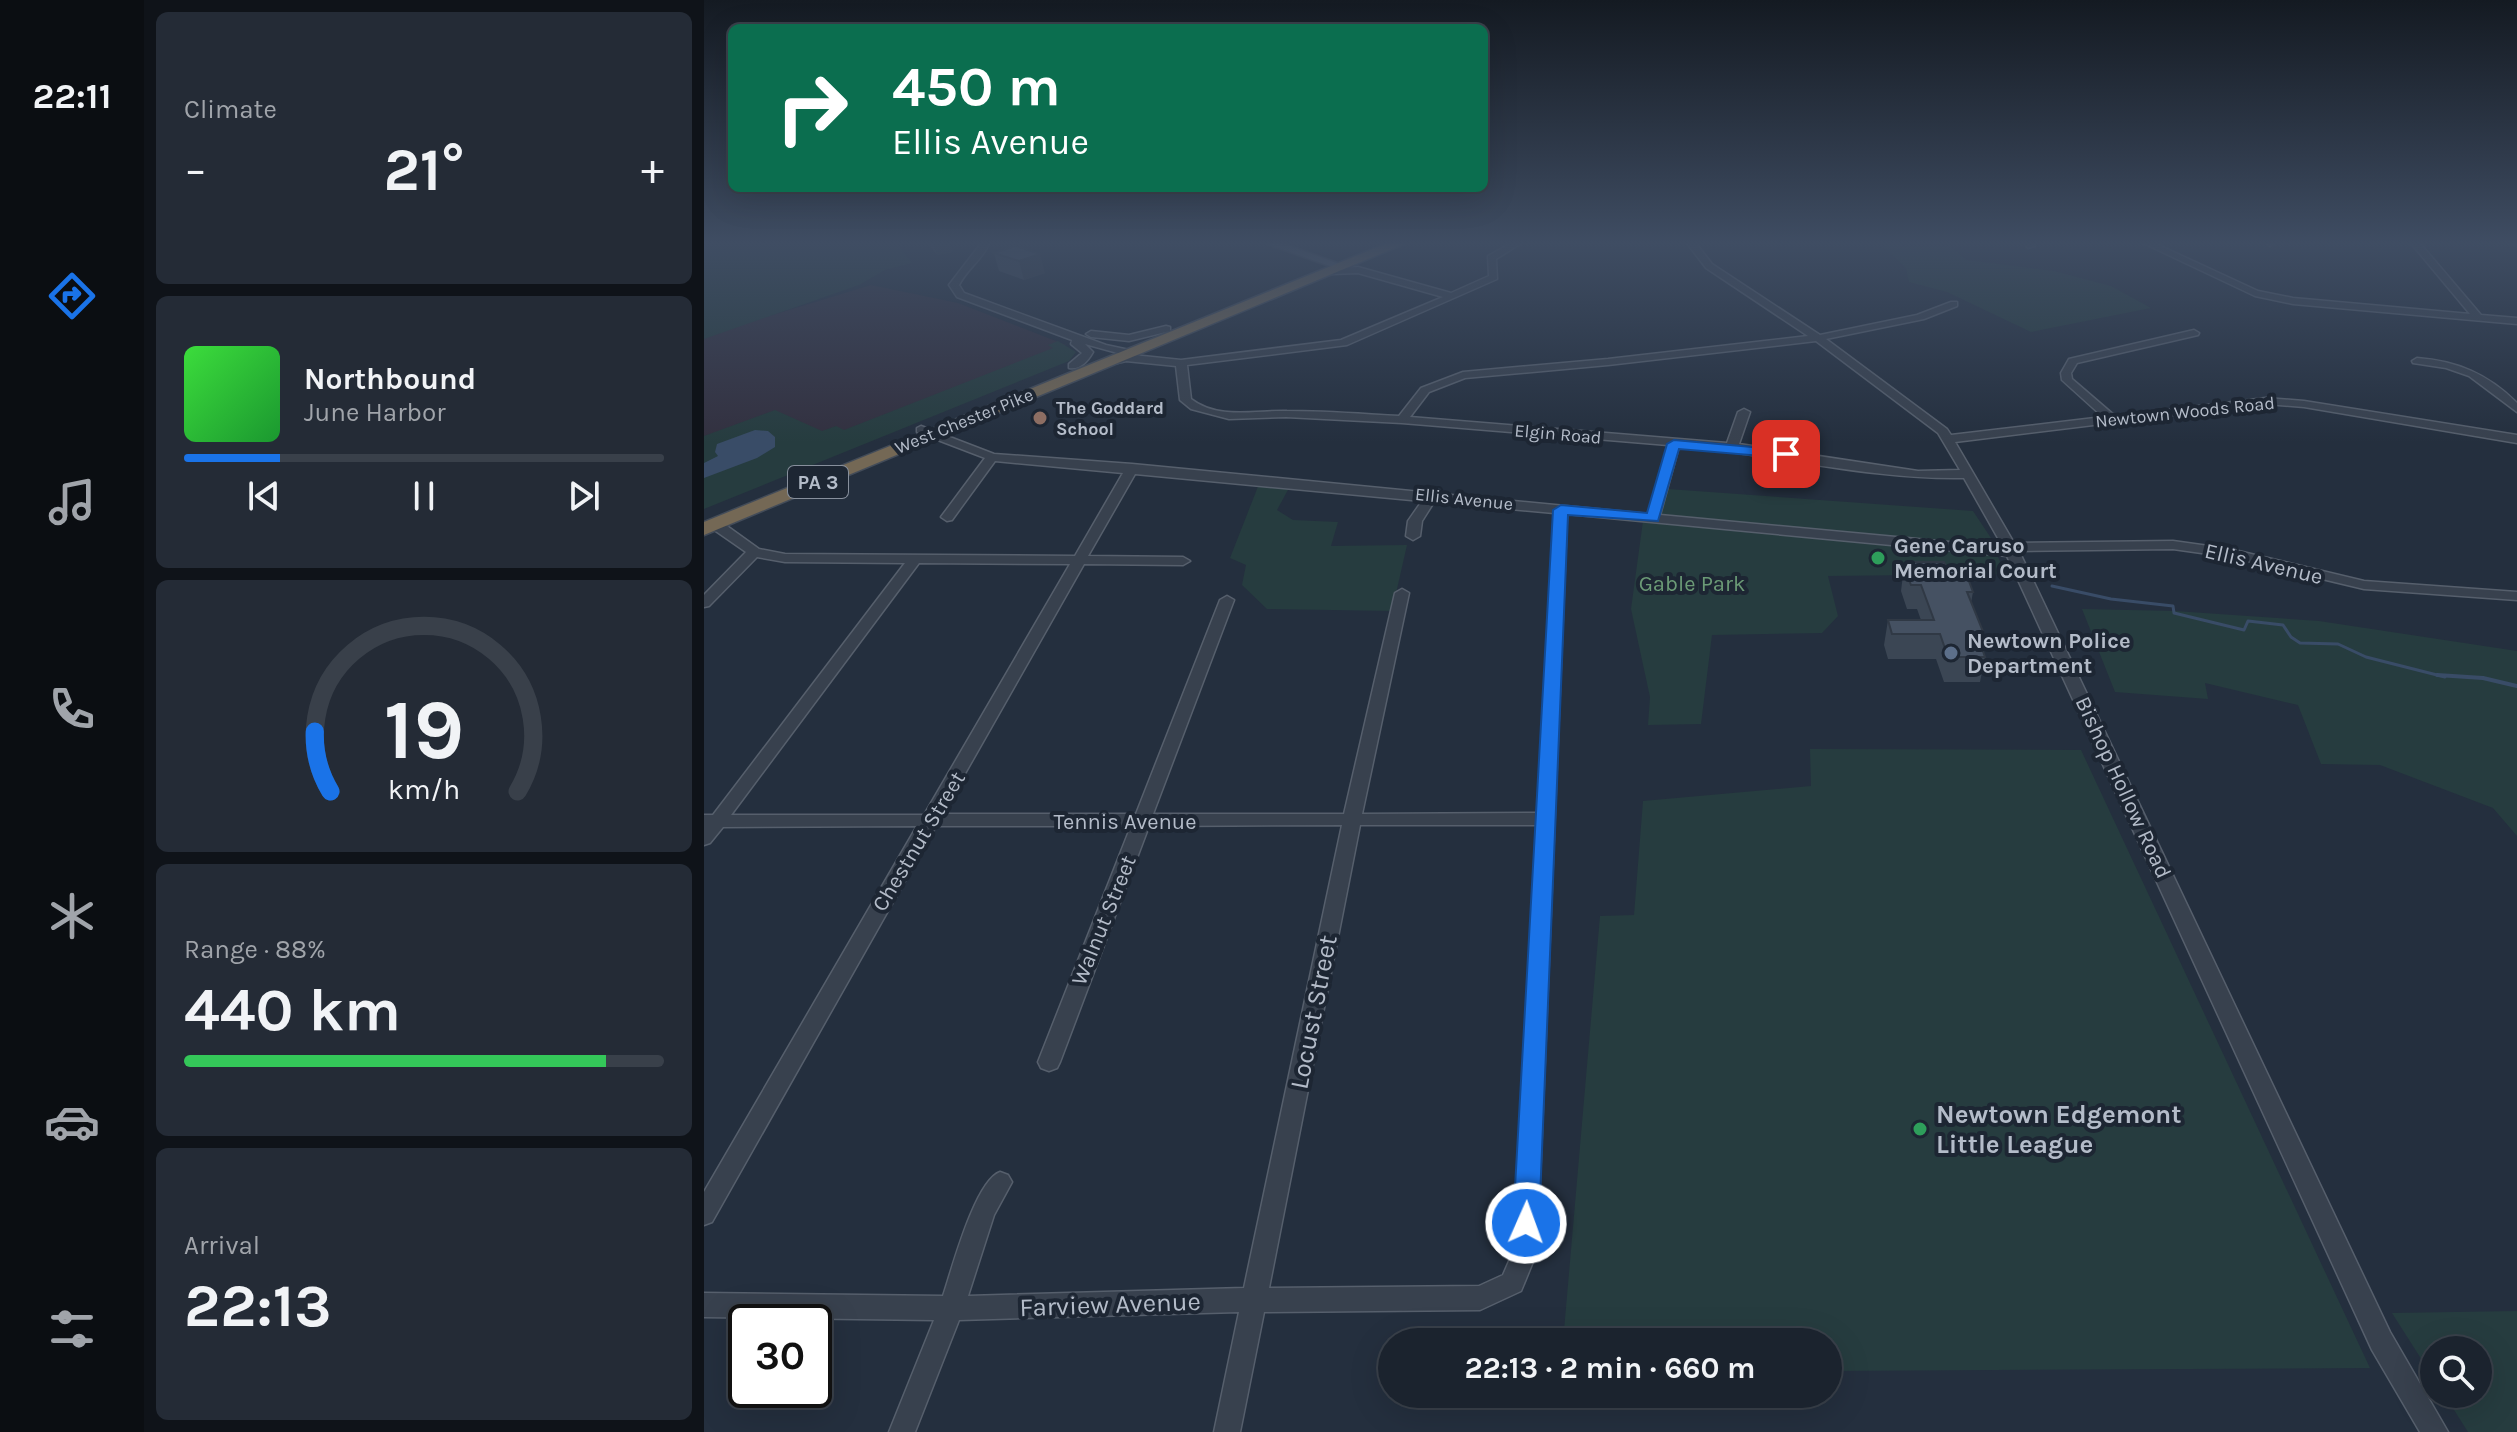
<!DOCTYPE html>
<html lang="en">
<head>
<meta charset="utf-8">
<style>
  body { margin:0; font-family:Karla,sans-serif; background:#242b36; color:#f1f3f6; height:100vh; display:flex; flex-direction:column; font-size:30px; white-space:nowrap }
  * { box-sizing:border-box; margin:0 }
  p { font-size:26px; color:#a0a4aa }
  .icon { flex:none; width:44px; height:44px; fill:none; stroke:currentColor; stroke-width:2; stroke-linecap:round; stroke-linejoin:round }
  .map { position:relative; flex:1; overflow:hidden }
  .drawer { display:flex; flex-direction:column; gap:12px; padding:12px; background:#0f1319; width:560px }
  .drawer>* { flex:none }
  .hud { position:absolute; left:24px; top:24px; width:760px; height:168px; border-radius:12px; box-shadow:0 8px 32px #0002,0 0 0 2px #39404a; background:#0b6e4f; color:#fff; overflow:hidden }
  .buttons { position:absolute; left:1716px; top:1336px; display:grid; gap:16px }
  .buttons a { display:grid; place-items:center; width:72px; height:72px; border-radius:50%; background:#1b232e; box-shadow:0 8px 32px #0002,0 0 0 2px #39404a; font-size:40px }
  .speed { position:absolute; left:24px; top:1304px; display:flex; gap:16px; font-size:40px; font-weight:700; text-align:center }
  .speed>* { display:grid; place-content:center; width:104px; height:104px; border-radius:50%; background:#1b232e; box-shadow:0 8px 32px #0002,0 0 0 2px #39404a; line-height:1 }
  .speed .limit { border:4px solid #111; border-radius:12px; background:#fff; color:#111 }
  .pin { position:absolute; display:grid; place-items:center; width:68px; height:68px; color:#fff; margin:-34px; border-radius:16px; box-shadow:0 4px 12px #0006 }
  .me { position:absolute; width:88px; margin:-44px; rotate:2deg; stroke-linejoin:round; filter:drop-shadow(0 0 6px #0008) }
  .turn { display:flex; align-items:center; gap:28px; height:168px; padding:0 32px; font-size:36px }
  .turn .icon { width:104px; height:104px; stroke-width:2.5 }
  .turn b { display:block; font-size:56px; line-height:68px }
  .big { font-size:60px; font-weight:700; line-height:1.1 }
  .drawer .card { flex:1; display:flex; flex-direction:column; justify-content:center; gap:12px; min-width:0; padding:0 28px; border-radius:12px; background:#242b36 }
  .drawer .dial { align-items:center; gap:0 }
  .dial svg { height:208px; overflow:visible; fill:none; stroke:#39404a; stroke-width:7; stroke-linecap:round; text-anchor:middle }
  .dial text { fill:#f1f3f6; stroke:none }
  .song { display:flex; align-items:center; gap:24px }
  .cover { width:96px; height:96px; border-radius:12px; background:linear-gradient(135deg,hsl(120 70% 55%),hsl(130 70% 35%)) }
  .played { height:8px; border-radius:4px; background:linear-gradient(90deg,#1a73e8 20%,#39404a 20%) }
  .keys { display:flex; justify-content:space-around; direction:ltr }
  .heat { display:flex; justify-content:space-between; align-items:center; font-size:44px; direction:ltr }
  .charge { height:12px; border-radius:6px; background:linear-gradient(90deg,#34c759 88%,#39404a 0) }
  .trip { position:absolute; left:674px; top:1328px; width:464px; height:80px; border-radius:40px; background:#1b232e; box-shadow:0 8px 32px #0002,0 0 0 2px #39404a; font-weight:700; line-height:80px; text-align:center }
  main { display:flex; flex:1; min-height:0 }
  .dock { display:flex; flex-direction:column; width:144px; justify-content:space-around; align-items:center; background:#0b0e12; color:#a0a4aa }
  .dock .icon { width:56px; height:56px }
  .dock .on { color:#1a73e8 }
  .dock b { font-size:36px; color:#f1f3f6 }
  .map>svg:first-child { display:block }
</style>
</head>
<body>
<main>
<nav class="dock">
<b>22:11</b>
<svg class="icon on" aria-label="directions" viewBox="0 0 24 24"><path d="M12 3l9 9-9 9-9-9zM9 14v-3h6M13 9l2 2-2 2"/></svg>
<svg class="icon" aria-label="music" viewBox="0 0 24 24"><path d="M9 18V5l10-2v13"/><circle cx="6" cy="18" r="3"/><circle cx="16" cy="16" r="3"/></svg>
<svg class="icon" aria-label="phone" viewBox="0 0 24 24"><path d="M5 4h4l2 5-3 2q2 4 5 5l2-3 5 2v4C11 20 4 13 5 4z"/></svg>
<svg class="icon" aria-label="climate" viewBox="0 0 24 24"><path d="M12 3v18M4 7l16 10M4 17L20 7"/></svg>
<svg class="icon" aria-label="car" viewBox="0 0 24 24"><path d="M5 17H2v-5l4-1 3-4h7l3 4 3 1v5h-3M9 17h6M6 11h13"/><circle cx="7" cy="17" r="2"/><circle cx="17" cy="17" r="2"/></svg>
<svg class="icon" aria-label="filters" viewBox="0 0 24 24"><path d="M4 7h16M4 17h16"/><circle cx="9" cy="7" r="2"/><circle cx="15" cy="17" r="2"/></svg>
</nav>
<section class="drawer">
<div class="card"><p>Climate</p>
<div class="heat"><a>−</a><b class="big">21°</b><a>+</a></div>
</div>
<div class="card">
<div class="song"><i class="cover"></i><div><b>Northbound</b><p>June Harbor</p></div></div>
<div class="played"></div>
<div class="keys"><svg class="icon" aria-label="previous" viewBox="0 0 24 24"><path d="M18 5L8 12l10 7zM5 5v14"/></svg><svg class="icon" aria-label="pause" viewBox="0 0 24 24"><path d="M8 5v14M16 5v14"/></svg><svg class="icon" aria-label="next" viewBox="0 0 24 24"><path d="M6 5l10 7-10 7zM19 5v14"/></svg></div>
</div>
<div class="card dial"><svg viewBox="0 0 100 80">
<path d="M14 69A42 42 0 1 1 86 69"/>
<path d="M14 69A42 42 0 0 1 8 46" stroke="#1a73e8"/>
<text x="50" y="56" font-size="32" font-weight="700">19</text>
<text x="50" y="72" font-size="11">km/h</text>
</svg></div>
<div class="card"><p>Range · 88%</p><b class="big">440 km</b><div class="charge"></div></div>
<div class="card"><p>Arrival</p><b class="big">22:13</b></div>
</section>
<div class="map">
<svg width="1813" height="1432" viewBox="0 0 1813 1432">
  <rect width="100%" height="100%" fill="#242f3e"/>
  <!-- medical -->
  <polygon fill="#32303f" points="167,285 254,303 362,345 117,441 0,440 0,336"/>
  <!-- green -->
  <g fill="#263c3f">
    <polygon points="0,242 192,242 208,263 181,270 155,285 0,339"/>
    <polygon points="1184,242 1198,246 1246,246 1263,260 1350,271 1407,286 1447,308 1327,332 1243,292 1205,282 1202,268 1179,246"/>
    <polygon points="354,341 372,352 365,361 0,509 0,436 71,410 118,431 132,426 140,430 349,348 344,345"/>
    <polygon points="555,484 585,488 573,510 589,520 634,522 627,546 703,545 688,611 563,609 538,585 542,565 526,558"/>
    <polygon points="964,489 1269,511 1293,547 957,514"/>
    <polygon points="939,521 1293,555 1302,574 1124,576 1134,616 1118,633 1008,635 997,724 944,725 946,697 927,609"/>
    <polygon points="1378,609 1471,611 1615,621 1813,651 1813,836 1789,808 1676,765 1617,764 1594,705 1501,683 1504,699 1411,692"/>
    <polygon points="1106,749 1377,750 1666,1368 1124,1371 1124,1342 859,1342 896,916 930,915 939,801 1107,786"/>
    <polygon points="1813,1311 1813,1432 1764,1432 1740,1394 1774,1394 1774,1350 1730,1350 1730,1379 1688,1313"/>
  </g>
  <!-- water -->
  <polygon fill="#394c67" points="51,430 64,431 71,437 71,447 53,458 0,478 0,463 14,456 11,452 13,444"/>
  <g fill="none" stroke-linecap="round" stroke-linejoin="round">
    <!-- stream-far1 -->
    <g stroke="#394c67" stroke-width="3">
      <polyline points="1800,242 1813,246"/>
      <polyline points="1348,586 1407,599 1469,606 1470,613 1540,630 1544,621 1579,625 1587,637 1596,643 1634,644 1662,657 1741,677"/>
    </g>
    <!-- stream -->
    <polyline stroke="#394c67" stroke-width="4" points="1733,675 1779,678 1813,686"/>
    <!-- minor casing -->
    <g stroke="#565f6c" stroke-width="3">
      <g id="minor">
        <path d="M 278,242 L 286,242 C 279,259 263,269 255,285 L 260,293 L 402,345 L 430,351 L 429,355 L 477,360 L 637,340 L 739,297 L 654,273 L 628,274 L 625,273 L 625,269 L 654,267 L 747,293 L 785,276 L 784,256 L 809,242 L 819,242 L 792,259 L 793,279 L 643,345 L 483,365 L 487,399 C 514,420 552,410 583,411 C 621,411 658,414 695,416 L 717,388 L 759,372 L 904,359 L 1104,336 L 1002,268 L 982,242 L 991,242 L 1008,264 L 1116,335 L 1213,315 L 1247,302 L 1253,302 L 1253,306 L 1220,319 L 1122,339 L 1243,429 L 1247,435 L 1399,417 L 1358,380 L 1357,373 L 1365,359 L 1490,330 L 1495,333 L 1494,335 L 1373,363 L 1367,373 L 1368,379 L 1411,416 L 1562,398 L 1600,401 L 1813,435 L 1813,443 L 1600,407 L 1562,404 L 1251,442 L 1310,543 L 1469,541 L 1526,549 L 1660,581 L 1813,592 L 1813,600 L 1660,589 L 1526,557 L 1469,549 L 1315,551 L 1686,1332 L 1744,1432 L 1716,1432 L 1668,1350 L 1303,556 L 863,514 L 833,1252 L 817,1291 L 776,1310 L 560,1312 L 536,1432 L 510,1432 L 535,1312 L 255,1320 L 211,1432 L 185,1432 L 230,1320 L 0,1317 L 0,1293 L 239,1296 C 248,1269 271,1181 296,1172 L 304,1175 L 308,1182 L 290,1215 L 264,1296 L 540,1288 L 638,825 L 445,826 L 356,1062 L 353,1068 L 345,1071 L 337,1068 L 334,1062 L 427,826 L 232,826 L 8,1222 L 0,1225 L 0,1192 L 213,826 L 19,827 L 6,843 L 0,845 L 0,815 L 9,815 L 201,563 L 81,562 L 53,557 L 5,606 L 0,607 L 0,595 L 42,552 L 6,527 L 6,521 L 16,521 L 55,549 L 81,554 L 371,556 L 419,473 L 291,461 L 248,520 L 243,521 L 237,517 L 281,458 L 213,432 L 213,428 L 217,426 L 290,454 L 428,464 L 944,514 L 964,445 L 698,423 L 582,417 L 525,419 L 487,409 L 476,400 L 472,366 L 422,361 L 409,364 L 404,361 L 405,359 L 421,355 L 381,344 L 389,352 C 384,361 376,370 365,368 L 365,364 L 378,353 L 367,344 L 368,340 L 253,297 L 245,285 ZM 1112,341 L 1234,433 L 1256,470 L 1214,471 L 1035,444 L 1046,412 L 1040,409 L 1034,412 L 1023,443 L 706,417 L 725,392 L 761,378 L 904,365 ZM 975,446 C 1070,454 1165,480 1260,478 L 1299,547 L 956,515 ZM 431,474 L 718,501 L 704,521 L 702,536 L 709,540 L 716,536 L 718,521 L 730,502 L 850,513 L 834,813 L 658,814 L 705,593 L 698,589 L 691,593 L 640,814 L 449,814 L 530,600 L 523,596 L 516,600 L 432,814 L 238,814 L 380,564 L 479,565 L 486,561 L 479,557 L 384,556 ZM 215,563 L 366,564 L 220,815 L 27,815 ZM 656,825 L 833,825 L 809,1252 L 799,1275 L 775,1286 L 565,1288 Z"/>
        <polygon points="1319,242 1328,242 1331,246 1324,248"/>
        <polygon points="1437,242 1448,242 1554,291 1589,298 1766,314 1706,242 1715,242 1777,315 1813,318 1813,324 1589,304 1551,296"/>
        <polygon points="1562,242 1570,242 1570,243 1566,246"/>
        <polygon points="462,326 466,327 466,331 425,341 387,337 382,334 387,331 425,335"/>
        <path d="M 1713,358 C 1753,361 1784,374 1813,403 L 1813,412 L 1765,376 L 1742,368 L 1709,363 L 1708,361 Z"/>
      </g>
    </g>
    <!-- major casing -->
    <g stroke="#414a57" stroke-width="3">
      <polygon id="major" points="558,242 575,242 644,267 634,269"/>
    </g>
    <!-- highway casing -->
    <g stroke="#434c59" stroke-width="3">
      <polygon id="highway" points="686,242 705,242 0,535 0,522"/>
    </g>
    <!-- minor -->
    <use href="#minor" fill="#38414e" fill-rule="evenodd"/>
    <!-- major -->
    <use href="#major" fill="#56606e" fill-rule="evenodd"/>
    <!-- highway -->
    <use href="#highway" fill="#746855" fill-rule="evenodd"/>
  </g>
  <!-- wall -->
  <g fill="#3b4654">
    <polygon points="223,242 246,242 249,252 233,255"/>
    <polygon points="311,246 341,273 320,280 295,271 290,253"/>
    <polygon points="1205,562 1243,568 1269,592 1267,603 1280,634 1277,647 1281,657 1276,682 1240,682 1232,659 1184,659 1180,645 1184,620 1217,620 1213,609 1203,609 1197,591 1200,567 1204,567"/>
  </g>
  <!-- shaded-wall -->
  <g fill="#303945">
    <polygon points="229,242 246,242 249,252 233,255"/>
    <polygon points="336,254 341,273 320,280 315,261"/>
  </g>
  <!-- building -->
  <g fill="#455162" stroke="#303945" stroke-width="2">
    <polygon points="311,246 336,254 315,261 290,253"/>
    <polygon points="1205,562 1240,562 1243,568 1260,568 1269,592 1263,592 1280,634 1273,634 1281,657 1244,657 1236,634 1188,634 1184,620 1230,620 1217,585 1207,585 1200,567 1206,567"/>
  </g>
  <!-- sky -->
  <linearGradient id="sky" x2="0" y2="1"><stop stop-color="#141a22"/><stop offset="0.55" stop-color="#3f4d63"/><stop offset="1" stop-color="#3f4d63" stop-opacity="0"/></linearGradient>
  <rect width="1813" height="442" fill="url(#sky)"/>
  <!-- route -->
  <polygon fill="#1a73e8" stroke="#114b97" stroke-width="2" points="970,440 1082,450 1089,454 1082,458 975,449 954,521 864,515 835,1223 832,1232 822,1236 812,1232 809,1223 849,510 857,505 943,513 963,444"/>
  <!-- markers -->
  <circle fill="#8d6e63" stroke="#1d2633" stroke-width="3" cx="336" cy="418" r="8"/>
  <g fill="#2e9e5b" stroke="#1d2633" stroke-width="3">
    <circle cx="1174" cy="558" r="8"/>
    <circle cx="1216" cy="1129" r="8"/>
  </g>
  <circle fill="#5c6f8a" stroke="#1d2633" stroke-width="3" cx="1247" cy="653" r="8"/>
  <g text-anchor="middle" stroke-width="8" stroke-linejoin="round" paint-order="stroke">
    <!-- far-poi labels -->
    <g font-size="18" font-weight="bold" fill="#b4bcc9" stroke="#1d2633" text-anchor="start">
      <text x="352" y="414">The Goddard<tspan x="352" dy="21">School</tspan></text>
    </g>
    <!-- far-street labels -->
    <g font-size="18" fill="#b4bcc9" stroke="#1d2633">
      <text transform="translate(1481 412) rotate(-6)" y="6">Newtown Woods Road</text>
      <text transform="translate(260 421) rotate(-22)" y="6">West Chester Pike</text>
      <text transform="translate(854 434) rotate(5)" y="6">Elgin Road</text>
      <text transform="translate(760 499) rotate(6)" y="6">Ellis Avenue</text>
    </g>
    <!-- shield labels -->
    <rect fill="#1d2633" stroke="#878f9c" stroke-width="2" x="84" y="466" width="60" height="32" rx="6"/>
    <g font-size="20" font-weight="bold" fill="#b4bcc9">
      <text x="114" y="489">PA 3</text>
    </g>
    <!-- poi labels -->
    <g font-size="22" font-weight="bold" fill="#b4bcc9" stroke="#1d2633" text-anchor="start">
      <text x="1190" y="553">Gene Caruso<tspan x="1190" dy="25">Memorial Court</tspan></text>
      <text x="1263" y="648">Newtown Police<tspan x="1263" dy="25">Department</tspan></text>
    </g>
    <!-- street labels -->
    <g font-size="22" fill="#b4bcc9" stroke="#1d2633">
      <text transform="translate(1560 563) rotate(13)" y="8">Ellis Avenue</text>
      <text transform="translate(1420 787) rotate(65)" y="8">Bishop Hollow Road</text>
      <text x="421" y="829">Tennis Avenue</text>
      <text transform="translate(214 841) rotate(-59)" y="8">Chestnut Street</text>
      <text transform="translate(399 920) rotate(-68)" y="8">Walnut Street</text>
    </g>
    <!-- park labels -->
    <g font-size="22" fill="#6b9a76" stroke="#1d2633">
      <text x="988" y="591">Gable Park</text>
    </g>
    <!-- near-street labels -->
    <g font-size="26" fill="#b4bcc9" stroke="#1d2633">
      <text transform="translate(609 1012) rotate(-79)" y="9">Locust Street</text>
      <text transform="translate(406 1304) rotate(-2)" y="9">Farview Avenue</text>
    </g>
    <!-- near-poi labels -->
    <g font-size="26" font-weight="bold" fill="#b4bcc9" stroke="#1d2633" text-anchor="start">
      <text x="1232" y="1123">Newtown Edgemont<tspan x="1232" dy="30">Little League</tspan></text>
    </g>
  </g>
</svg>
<div class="buttons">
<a><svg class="icon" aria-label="search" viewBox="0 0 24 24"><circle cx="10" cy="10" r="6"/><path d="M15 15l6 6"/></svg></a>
</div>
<div class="speed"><div class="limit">30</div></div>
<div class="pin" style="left:1082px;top:454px;background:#d93025"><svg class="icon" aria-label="arrive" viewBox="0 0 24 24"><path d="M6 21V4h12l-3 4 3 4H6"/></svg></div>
<svg class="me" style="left:822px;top:1223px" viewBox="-20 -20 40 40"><circle r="17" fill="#1a73e8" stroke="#fff" stroke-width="3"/><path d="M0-11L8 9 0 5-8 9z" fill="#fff"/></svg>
<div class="trip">22:13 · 2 min · 660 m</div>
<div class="hud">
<div class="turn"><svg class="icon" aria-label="right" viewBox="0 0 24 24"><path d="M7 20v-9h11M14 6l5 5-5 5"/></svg><div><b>450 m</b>Ellis Avenue</div></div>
</div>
</div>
</main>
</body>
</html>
